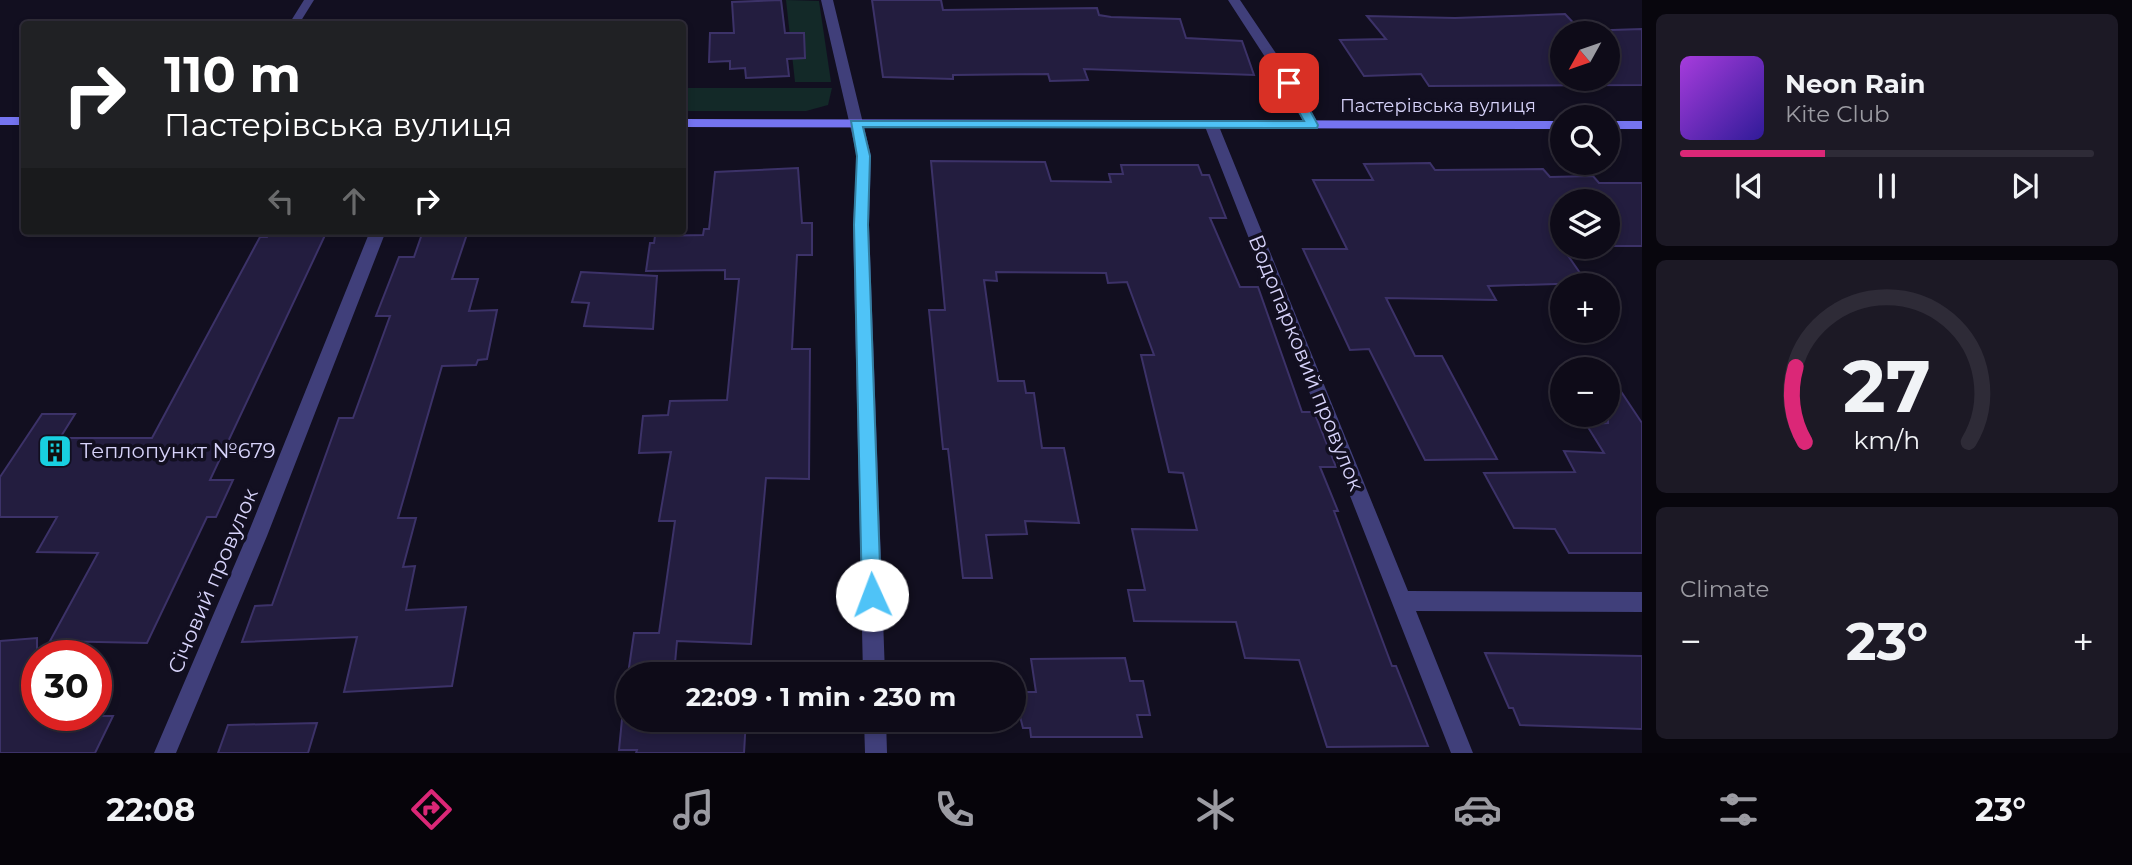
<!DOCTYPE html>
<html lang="en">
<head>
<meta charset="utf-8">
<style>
  body { margin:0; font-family:Montserrat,sans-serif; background:#1c1925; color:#f1f3f6; height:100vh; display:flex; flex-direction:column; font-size:26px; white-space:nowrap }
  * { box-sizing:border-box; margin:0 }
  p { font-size:23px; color:#9b9ba2 }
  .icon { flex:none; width:38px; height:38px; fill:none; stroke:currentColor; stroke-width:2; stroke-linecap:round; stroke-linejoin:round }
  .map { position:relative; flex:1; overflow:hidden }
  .drawer { display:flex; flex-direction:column; gap:14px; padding:14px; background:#08060d; width:490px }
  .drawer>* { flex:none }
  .guide { position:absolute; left:21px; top:21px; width:665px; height:214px; border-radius:7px; box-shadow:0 4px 10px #0003,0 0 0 2px #2e2b37; background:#202124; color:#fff; overflow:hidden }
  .needle { width:46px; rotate:230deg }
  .controls { position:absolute; left:1550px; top:21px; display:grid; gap:14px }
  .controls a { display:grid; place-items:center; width:70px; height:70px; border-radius:50%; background:#0e0b18; box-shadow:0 4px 10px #0003,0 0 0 2px #2e2b37; font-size:35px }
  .speed { position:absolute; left:21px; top:640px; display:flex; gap:14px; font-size:35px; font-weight:700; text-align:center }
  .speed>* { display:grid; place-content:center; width:91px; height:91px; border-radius:50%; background:#0e0b18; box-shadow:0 4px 10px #0003,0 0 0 2px #2e2b37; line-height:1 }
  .speed .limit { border:10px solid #d22; background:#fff; color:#111 }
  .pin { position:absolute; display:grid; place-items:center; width:60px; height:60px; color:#fff; margin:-30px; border-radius:14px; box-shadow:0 4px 10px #0006 }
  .me { position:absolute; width:77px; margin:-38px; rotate:358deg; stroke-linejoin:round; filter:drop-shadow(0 0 5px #0008) }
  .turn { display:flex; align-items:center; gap:24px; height:147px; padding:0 28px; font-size:32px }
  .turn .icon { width:91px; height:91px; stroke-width:2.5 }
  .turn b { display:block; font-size:49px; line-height:60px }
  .lanes { display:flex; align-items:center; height:66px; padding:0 28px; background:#0003; justify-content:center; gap:35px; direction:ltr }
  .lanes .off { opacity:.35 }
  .big { font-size:52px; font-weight:700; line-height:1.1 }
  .drawer .widget { flex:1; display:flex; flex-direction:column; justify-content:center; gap:10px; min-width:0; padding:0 24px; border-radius:10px; background:#1c1925 }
  .drawer .dial { align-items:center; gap:0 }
  .dial svg { height:182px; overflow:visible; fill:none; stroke:#2e2b37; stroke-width:7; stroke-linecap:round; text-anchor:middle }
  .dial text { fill:#f1f3f6; stroke:none }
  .song { display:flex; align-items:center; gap:21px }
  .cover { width:84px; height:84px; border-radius:10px; background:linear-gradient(135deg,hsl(280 70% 55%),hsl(250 70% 35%)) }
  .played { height:7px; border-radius:4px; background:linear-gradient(90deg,#db2777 35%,#2e2b37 35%) }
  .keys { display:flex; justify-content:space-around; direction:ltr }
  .heat { display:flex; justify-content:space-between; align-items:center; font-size:38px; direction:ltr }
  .trip { position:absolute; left:616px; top:662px; width:410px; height:70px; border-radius:35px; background:#0e0b18; box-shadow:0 4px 10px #0003,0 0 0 2px #2e2b37; font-weight:700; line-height:70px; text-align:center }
  .dock { display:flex; height:112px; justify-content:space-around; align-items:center; background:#06040a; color:#9b9ba2 }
  .dock .icon { width:49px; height:49px }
  .dock .active { color:#db2777 }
  .dock b { font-size:32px; color:#f1f3f6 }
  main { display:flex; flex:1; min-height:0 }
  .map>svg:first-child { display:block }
</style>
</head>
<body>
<main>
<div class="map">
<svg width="1642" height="753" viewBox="0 0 1642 753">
  <rect width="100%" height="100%" fill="#120f20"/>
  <!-- green -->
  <g fill="#132928">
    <polygon points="786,0 819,1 831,82 795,82"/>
    <polygon points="683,88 832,88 828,105 806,111 683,111"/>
  </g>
  <!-- building -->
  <g fill="#231d3f" stroke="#3c3268" stroke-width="2" fill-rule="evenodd">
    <polygon points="781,0 785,33 804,33 805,58 787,59 789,76 746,78 745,68 730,69 730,61 709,62 710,33 734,33 732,2"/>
    <polygon points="872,0 941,0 943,10 1097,8 1099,15 1111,17 1180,19 1186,38 1242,41 1254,75 1084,69 1088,80 1050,81 1048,74 953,75 953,79 883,77"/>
    <path d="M 1565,14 L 1581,31 L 1642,29 L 1642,85 L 1429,86 L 1421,74 L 1364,76 L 1340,40 L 1386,39 L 1367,16 L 1455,18 ZM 1563,33 L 1608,33 L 1608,79 L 1563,79 Z"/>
    <polygon points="931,161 1045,162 1051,181 1111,182 1109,174 1123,174 1121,165 1198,165 1202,175 1209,175 1226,218 1210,218 1240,287 1258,287 1302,412 1314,412 1336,467 1320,467 1338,511 1334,511 1392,666 1396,666 1428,746 1327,747 1299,660 1245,658 1236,622 1134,621 1128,590 1145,590 1132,529 1197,530 1183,473 1169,472 1141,355 1154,355 1127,282 1108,283 1106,273 996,272 997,281 984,280 998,381 1024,381 1026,393 1034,393 1042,448 1064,448 1079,523 1025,521 1027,534 986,535 992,578 963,578 948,449 943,449 929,310 945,310"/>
    <polygon points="1430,163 1435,170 1543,169 1550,177 1593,176 1599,183 1642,183 1642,246 1608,246 1608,201 1563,201 1563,247 1594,247 1562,247 1587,283 1488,286 1496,300 1386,298 1415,356 1442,356 1497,459 1425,460 1369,349 1350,350 1303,249 1347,249 1313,180 1373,180 1364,164"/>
    <polygon points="798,168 802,223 812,223 812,255 797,255 792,349 810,349 809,479 766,478 751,644 677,641 674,674 628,674 628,719 746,719 744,753 636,753 637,750 619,750 623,709 634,633 659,633 675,521 659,521 671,452 639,453 643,416 668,415 670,401 727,400 739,279 725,279 725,270 646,271 650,243 654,243 655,236 703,235 704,229 709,229 715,172"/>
    <polygon points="270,231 327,231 210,480 233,480 216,517 207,517 147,643 50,641 98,553 37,552 57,517 0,517 0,477 42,414 75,414 60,438 152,438 260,237 267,237"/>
    <polygon points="423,231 468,231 452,279 478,279 469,311 497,310 487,359 478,360 476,365 442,366 398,518 416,518 403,567 415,566 406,610 466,607 452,686 344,692 357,637 242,642 255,606 272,605 339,418 353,418 390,316 376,316 399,257 414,257"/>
    <polygon points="581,272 657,276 653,329 584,326 589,303 572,302"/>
    <polygon points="1608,372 1642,423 1642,553 1569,553 1555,529 1514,528 1484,473 1575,472 1564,451 1604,453 1586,424 1608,423"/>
    <polygon points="37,638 37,716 113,716 95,753 0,753 0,641"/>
    <polygon points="1485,653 1642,656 1642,729 1520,725 1513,708 1509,708"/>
    <polygon points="1125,658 1130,681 1143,681 1150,715 1137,715 1142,737 1031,737 1030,728 1023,728 1015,697 1018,697 1017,692 1036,692 1031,659"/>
    <polygon points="317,723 308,753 218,753 228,725"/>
  </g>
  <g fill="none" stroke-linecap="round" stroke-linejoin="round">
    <!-- service -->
    <polygon fill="#403f7a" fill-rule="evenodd" points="304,0 314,0 299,24 289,24"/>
    <!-- minor -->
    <g fill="#403f7a" fill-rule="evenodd">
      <polygon points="821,0 833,0 871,156 869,225 885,674 863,674 853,225 857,156"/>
      <polygon points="1228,0 1240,0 1296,83 1319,125 1317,128 1307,128 1282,83"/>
      <polygon points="1211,120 1218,124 1408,591 1642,592 1642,612 1416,611 1473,753 1451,753 1204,124"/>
      <polygon points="370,231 386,231 267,536 176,753 154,753 247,536"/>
      <polygon points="864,719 886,719 887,753 865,753"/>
    </g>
    <!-- secondary -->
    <g fill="#7574f0" fill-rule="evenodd">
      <rect x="0" y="117" width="24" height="8"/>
      <polygon points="682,119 1563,121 1563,129 682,127"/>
      <rect x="1608" y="121" width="34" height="8"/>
    </g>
  </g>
  <!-- route -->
  <polygon fill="#4fc3f7" stroke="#337fa1" stroke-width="2" points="1285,80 1295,83 1318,125 1317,128 863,127 870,156 868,225 881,595 878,601 872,604 865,601 862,595 854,225 857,156 851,121 1304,121 1283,83"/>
  <!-- icons -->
  <defs>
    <g id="building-square" transform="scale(1.75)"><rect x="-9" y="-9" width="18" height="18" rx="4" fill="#18d0e1" stroke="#120f20"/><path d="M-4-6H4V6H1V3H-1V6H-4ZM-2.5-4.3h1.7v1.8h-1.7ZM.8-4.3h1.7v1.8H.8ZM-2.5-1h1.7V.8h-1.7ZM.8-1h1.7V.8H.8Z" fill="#111"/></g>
  </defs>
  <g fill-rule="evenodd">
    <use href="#building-square" x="55" y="451"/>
  </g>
  <g text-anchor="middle" stroke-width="7" stroke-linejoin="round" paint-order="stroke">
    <!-- far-street labels -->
    <g font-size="18" fill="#d7d3fa" stroke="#120f20">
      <text x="1438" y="112">Пастерівська вулиця</text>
    </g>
    <!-- street labels -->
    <g font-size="21" fill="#d7d3fa" stroke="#120f20">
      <text transform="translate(1306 363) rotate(68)" y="7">Водопарковий провулок</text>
      <text transform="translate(213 581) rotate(-67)" y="7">Січовий провулок</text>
    </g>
    <!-- poi labels -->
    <g font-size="21" fill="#d7d3fa" stroke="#120f20" text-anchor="start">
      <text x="80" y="458">Теплопункт №679</text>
    </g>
  </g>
</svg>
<div class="controls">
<a><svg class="needle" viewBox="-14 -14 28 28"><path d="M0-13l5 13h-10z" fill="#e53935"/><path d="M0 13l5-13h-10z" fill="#9b9ba2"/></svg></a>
<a><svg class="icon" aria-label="search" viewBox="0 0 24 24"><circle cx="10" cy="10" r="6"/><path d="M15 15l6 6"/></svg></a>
<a><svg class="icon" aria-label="layers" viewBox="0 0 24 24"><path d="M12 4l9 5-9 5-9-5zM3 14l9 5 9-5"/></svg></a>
<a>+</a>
<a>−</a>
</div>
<div class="speed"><div class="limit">30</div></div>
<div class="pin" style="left:1289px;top:83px;background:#d93025"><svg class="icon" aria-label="arrive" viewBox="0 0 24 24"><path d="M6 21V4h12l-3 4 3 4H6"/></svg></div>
<svg class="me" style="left:872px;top:595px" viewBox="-20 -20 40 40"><circle r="19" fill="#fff"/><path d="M0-13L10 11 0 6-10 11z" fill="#4fc3f7"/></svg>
<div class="trip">22:09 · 1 min · 230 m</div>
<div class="guide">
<div class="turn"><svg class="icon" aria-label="right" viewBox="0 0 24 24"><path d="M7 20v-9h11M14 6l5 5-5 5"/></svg><div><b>110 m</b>Пастерівська вулиця</div></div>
<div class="lanes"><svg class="icon off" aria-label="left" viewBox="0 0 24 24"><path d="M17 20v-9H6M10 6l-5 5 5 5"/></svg><svg class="icon off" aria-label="ahead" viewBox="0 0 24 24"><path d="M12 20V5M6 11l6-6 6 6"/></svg><svg class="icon" aria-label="right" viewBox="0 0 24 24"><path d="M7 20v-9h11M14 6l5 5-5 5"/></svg></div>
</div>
</div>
<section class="drawer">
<div class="widget">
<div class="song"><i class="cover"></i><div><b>Neon Rain</b><p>Kite Club</p></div></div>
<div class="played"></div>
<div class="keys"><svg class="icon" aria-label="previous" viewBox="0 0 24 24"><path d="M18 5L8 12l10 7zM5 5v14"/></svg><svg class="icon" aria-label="pause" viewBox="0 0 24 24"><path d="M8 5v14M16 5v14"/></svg><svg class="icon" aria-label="next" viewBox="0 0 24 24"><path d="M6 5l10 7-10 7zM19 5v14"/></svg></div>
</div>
<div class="widget dial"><svg viewBox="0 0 100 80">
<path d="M14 69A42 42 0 1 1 86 69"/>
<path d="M14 69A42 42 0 0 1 10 36" stroke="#db2777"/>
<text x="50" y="56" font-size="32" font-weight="700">27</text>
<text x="50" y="72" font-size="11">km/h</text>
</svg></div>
<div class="widget"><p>Climate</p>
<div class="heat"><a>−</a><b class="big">23°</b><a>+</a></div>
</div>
</section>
</main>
<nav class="dock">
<b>22:08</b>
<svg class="icon active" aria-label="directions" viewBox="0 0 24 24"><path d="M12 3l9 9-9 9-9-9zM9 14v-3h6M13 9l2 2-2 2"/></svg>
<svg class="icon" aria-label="music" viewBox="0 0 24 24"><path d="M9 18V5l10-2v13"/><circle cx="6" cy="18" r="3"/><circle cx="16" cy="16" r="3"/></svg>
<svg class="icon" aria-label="phone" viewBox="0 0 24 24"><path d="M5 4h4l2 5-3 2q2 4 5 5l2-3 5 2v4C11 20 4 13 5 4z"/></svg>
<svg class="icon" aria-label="climate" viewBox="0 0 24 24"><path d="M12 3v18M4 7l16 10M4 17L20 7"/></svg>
<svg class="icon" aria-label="car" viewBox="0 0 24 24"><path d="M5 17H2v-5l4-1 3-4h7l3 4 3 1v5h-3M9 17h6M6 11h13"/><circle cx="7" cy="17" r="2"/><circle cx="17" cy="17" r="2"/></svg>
<svg class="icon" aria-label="filters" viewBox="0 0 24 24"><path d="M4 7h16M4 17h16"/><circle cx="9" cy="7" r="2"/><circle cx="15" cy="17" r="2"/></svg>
<b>23°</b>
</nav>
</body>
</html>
